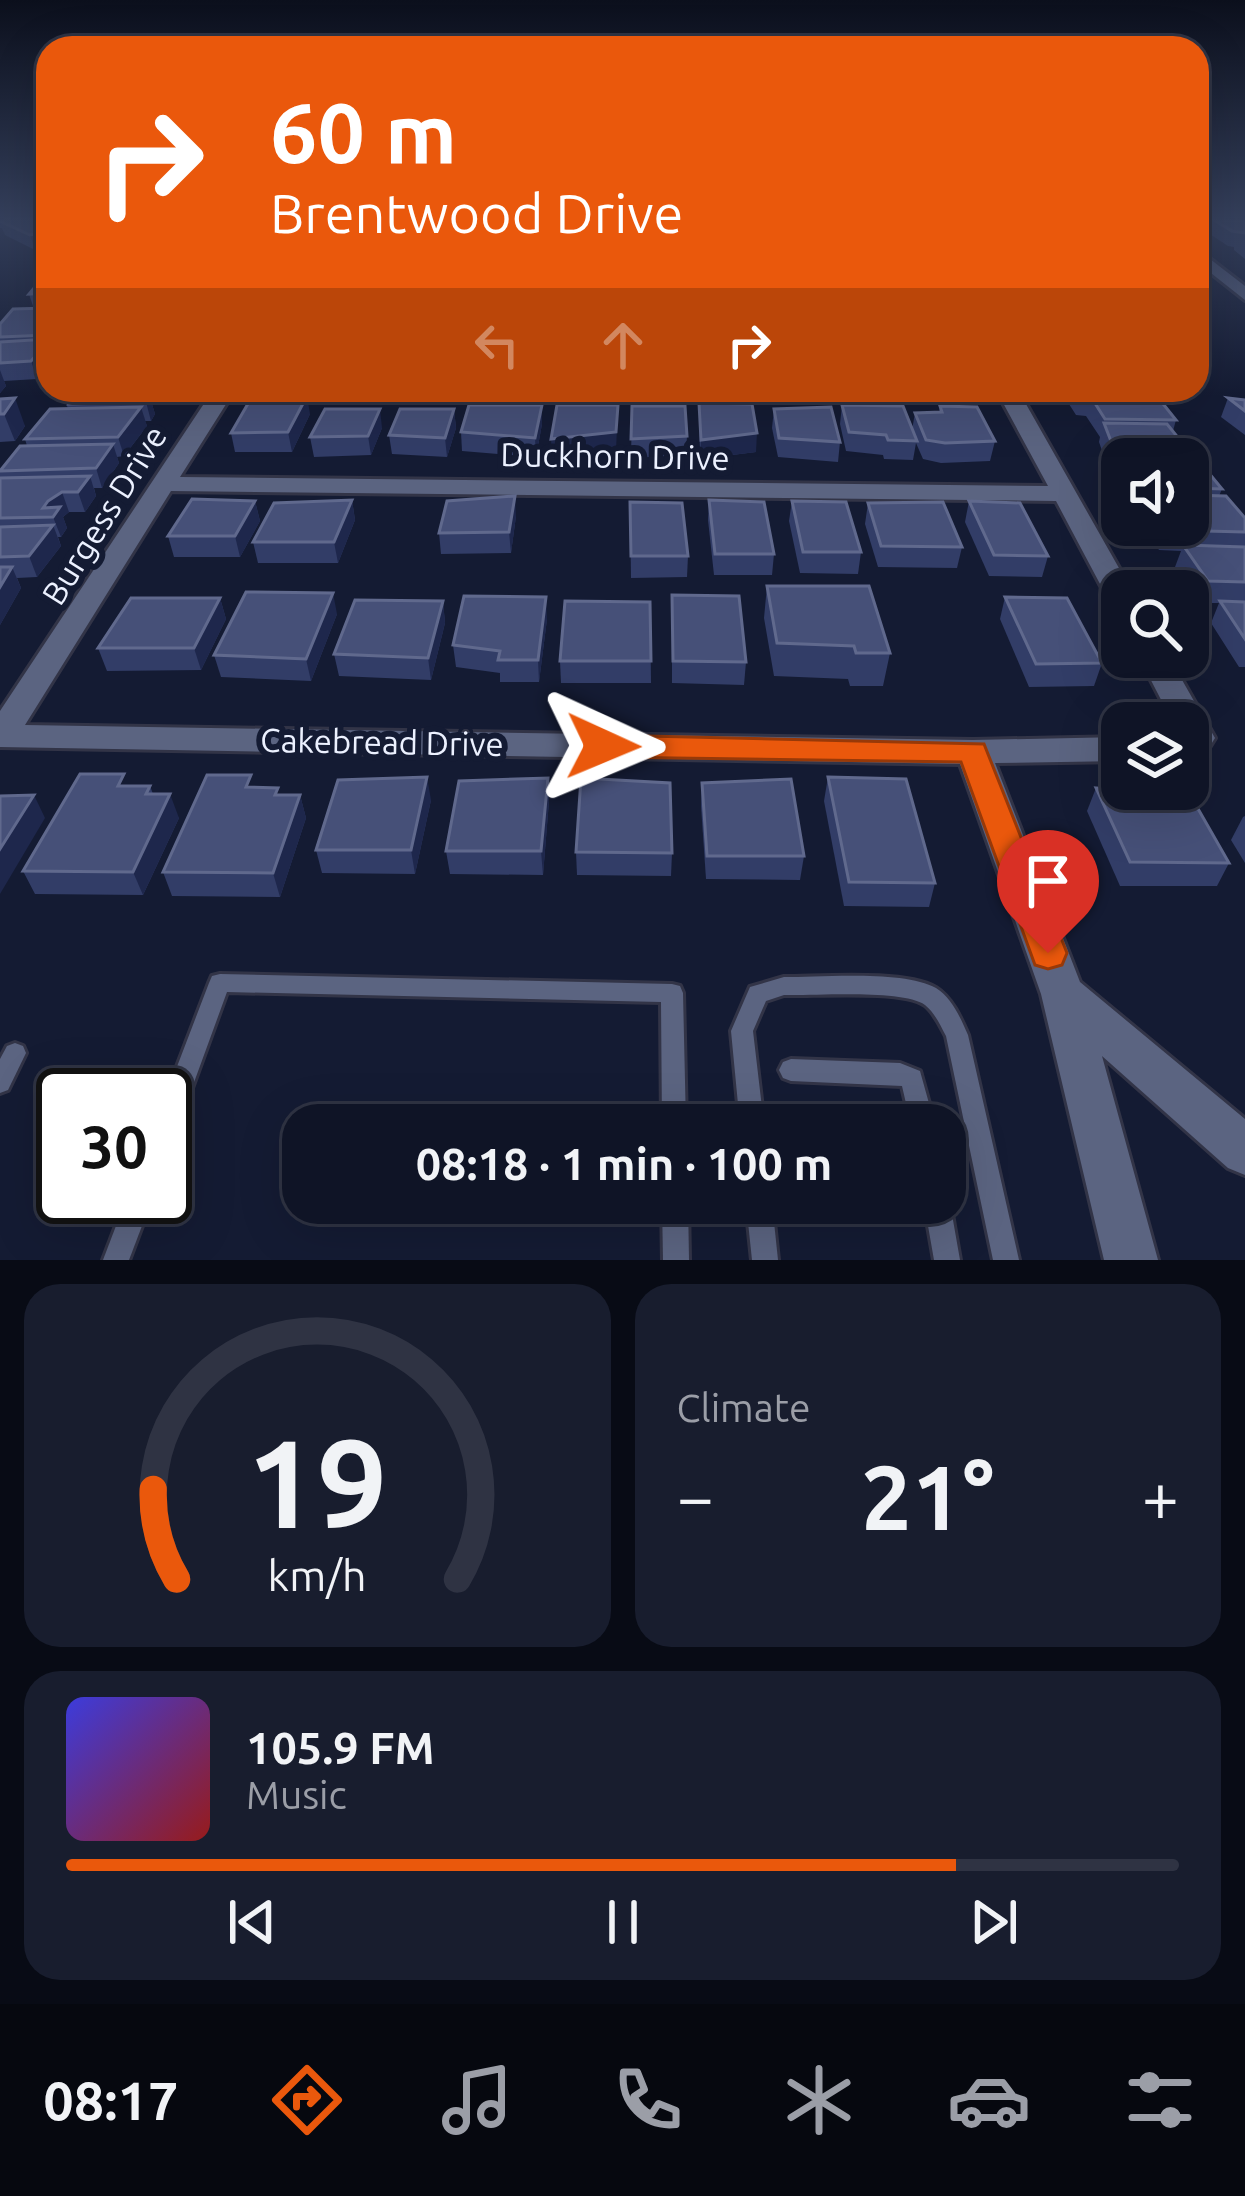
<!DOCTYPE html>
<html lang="en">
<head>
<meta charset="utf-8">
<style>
  body { margin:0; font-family:Ubuntu,sans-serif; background:#181d2e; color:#f1f3f6; height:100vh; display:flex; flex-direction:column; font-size:45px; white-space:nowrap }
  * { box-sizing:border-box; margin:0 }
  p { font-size:39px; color:#9b9ea7 }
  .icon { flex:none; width:66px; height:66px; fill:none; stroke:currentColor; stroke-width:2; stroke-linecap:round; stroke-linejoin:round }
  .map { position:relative; height:1260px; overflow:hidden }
  .panel { display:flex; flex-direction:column; gap:24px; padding:24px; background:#080b15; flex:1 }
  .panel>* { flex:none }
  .hud { position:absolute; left:36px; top:36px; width:1173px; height:366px; border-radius:36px; box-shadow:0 12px 48px #0002,0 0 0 3px #2f3343; background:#ea580c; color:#fff; overflow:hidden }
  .buttons { position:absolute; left:1101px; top:438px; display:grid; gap:24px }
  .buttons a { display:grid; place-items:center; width:108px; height:108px; border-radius:24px; background:#0f1426; box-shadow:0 12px 48px #0002,0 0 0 3px #2f3343; font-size:60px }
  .speed { position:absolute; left:36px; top:1068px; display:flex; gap:24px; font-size:60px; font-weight:700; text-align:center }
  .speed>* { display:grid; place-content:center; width:156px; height:156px; border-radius:50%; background:#0f1426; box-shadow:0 12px 48px #0002,0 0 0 3px #2f3343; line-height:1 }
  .speed .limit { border:6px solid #111; border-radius:18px; background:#fff; color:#111 }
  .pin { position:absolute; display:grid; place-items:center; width:102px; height:102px; color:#fff; margin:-123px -51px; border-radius:50% 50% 50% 0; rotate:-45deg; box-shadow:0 0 12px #0007 }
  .pin .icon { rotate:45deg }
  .me { position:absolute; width:132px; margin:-66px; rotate:91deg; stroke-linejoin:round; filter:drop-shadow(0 0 9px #0008) }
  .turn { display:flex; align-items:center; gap:42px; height:252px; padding:0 36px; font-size:54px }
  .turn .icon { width:156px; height:156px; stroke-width:2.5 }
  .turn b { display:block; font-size:84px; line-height:102px }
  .lanes { display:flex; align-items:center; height:114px; padding:0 36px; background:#0003; justify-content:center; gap:60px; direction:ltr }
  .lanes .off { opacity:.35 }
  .big { font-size:90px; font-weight:700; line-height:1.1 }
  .panel .card { flex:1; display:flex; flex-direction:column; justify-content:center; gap:18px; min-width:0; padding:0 42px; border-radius:36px; background:#181d2e }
  .panel .dial { align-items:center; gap:0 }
  .dial svg { height:312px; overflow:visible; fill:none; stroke:#2f3343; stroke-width:7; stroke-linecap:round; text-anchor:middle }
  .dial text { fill:#f1f3f6; stroke:none }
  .song { display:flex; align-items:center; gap:36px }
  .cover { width:144px; height:144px; border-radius:18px; background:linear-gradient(135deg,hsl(240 70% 55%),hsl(0 70% 35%)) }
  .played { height:12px; border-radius:6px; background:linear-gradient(90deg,#ea580c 80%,#2f3343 80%) }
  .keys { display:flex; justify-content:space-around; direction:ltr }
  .heat { display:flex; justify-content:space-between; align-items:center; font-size:66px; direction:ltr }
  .panel .tiles { flex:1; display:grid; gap:24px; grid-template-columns:1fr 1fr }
  .card:last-child { grid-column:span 2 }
  .trip { position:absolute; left:282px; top:1104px; width:684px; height:120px; border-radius:36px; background:#0f1426; box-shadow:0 12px 48px #0002,0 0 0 3px #2f3343; font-weight:700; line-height:120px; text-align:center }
  .tab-bar { display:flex; height:192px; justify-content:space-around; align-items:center; background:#06080f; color:#9b9ea7 }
  .tab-bar .icon { width:84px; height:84px }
  .tab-bar .on { color:#ea580c }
  .tab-bar b { font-size:54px; color:#f1f3f6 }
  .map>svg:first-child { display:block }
</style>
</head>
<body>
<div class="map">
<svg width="1245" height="1260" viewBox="0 0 1245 1260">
  <rect width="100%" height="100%" fill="#141b33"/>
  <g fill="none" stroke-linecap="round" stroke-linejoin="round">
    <!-- lane casing -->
    <g stroke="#323447" stroke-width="6">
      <g id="lane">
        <polygon points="220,974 672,984 680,986 683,993 686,1125 662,1125 661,1002 227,992 177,1129 174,1137 165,1141 165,1098 209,983 212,976"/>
        <path d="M 784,977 C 821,977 905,970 936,988 C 952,998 961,1019 968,1035 L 1019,1260 L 993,1260 L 946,1036 C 940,1025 935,1013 925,1005 C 903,989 814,996 784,995 L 766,1001 L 753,1031 L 764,1125 L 740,1125 L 731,1031 L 750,987 Z"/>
        <polygon points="15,1043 23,1046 26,1053 8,1090 0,1093 0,1059 7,1046"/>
        <polygon points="791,1059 900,1063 920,1071 935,1125 911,1125 902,1086 791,1081 783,1078 779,1070 783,1062"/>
        <polygon points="945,1194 950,1203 960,1260 934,1260 924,1203 945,1203"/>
        <polygon points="127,1197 153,1197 129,1260 103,1260"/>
        <polygon points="662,1203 688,1203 689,1260 663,1260"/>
        <polygon points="746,1203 772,1203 778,1260 752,1260"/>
      </g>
    </g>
    <!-- street casing -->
    <g stroke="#323447" stroke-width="6">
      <g id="street">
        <polygon points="1197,249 1245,286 1245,300 1197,262"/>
        <polygon points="213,390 235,390 180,477 1048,486 996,390 1018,390 1132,591 1122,591 1122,608 1108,599 1056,501 171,491 25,725 973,740 1122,737 1122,761 995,763 1080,982 1245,1119 1245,1175 1228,1168 1102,1056 1158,1260 1104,1260 1041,994 960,764 0,747 0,711"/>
        <polygon points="1139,657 1169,657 1215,738 1210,746 1188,754 1188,723 1173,723"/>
      </g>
    </g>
    <!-- lane -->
    <use href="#lane" fill="#5b6481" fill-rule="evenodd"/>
    <!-- street -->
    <use href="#street" fill="#5b6481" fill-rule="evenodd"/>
  </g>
  <!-- wall -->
  <g fill="#323d67">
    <polygon points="0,219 48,219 48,366 37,379 4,381 6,386 0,393 0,324 34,309 29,294 44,276 37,254 45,253 43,248 35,250 5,235 2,228 0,228"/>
    <polygon points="1200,219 1245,219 1245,259 1234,250 1234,247 1228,246 1210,234 1211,231 1200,222"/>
    <polygon points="339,390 405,390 403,395 340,394"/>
    <polygon points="480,390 511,390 510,395 480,395"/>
    <polygon points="560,390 612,390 611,394 561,398"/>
    <polygon points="761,390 822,390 821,397 762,394"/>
    <polygon points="831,390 902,390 901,398 833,398"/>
    <polygon points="912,390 968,390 967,396 916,400"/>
    <polygon points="1066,390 1152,390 1176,420 1173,431 1188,450 1186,455 1222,489 1219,496 1245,518 1245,667 1239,667 1211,623 1219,603 1199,603 1175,567 1181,551 1159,550 1145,529 1147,525 1188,525 1188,459 1122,459 1122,492 1119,487 1121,482 1110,473 1111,468 1108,468 1099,442 1100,437 1086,416 1076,415 1069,404 1071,397"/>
    <polygon points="158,391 151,401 155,414 151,421 145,421 147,426 124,456 117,457 119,463 102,488 94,488 96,496 85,512 69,512 63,517 67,528 61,537 58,537 61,546 37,577 17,578 21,588 0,625 0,469 27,446 25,439 68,409 65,399"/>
    <polygon points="1228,398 1245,400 1245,435 1221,417"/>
    <polygon points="0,399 25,426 15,441 0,442"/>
    <polygon points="699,403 756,452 700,459"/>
    <polygon points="542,405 542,424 536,457 462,451 461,432"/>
    <polygon points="842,405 912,430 915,413 939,412 940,406 995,441 990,461 941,463 923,459 916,443 913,460 884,459 883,455 846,451 840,424"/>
    <polygon points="632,406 687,436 686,455 631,458"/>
    <polygon points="454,409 456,428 447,457 392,454 389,435"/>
    <polygon points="774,409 840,442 838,462 778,457 772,428"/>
    <polygon points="310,414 292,452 235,452 231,433"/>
    <polygon points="382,428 371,455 314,457 310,437"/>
    <polygon points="352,500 355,520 338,563 258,563 253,542"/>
    <polygon points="709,500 774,554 772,575 714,575 708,520"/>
    <polygon points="255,501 260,521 240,557 174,557 168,536"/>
    <polygon points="792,501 861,552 858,574 800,573 789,521"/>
    <polygon points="969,501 1048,556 1042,577 989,576 965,522"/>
    <polygon points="630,502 688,556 687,577 631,578"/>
    <polygon points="868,503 962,547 957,568 878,567 865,524"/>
    <polygon points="516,516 511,553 441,554 439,533"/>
    <polygon points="767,586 890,653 883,686 850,686 848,679 774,676 764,618"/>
    <polygon points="672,595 746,662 744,685 672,683"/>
    <polygon points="1005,597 1102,663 1094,686 1029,687 1000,619"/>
    <polygon points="220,598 226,619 201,670 107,671 98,648"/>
    <polygon points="443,601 445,623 431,680 339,676 334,654"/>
    <polygon points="650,602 651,683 561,683 560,661"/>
    <polygon points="337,614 311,681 221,677 214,655"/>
    <polygon points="547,619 539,682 500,682 500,673 456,667 453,645"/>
    <polygon points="828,777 935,883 929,907 844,906 824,801"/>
    <polygon points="548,778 549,801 543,875 450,874 446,851"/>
    <polygon points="702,783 804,856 800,880 706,879 701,806"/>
    <polygon points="129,786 150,786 153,794 179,818 143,895 35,894 23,871"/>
    <polygon points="255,787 280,795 300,795 306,818 280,897 172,896 163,872"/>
    <polygon points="1096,788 1229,863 1217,886 1120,886 1087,811"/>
    <polygon points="431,800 415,874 322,873 316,850"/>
    <polygon points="1245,816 1245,863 1231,840 1243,817"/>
    <polygon points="576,852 672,853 671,876 577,875"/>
  </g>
  <!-- shaded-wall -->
  <g fill="#1e274c">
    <polygon points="48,231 48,247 35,250 30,235"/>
    <polygon points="48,260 48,276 44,277 40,261"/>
    <polygon points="48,342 48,366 37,379 31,361"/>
    <polygon points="0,370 6,386 0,393"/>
    <polygon points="141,390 158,390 151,401 155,414 151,421 146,402 137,396"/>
    <polygon points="307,396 310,414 292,452 288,432"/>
    <polygon points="15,398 25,426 15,441 4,414"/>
    <polygon points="542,405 542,424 536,457 535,438"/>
    <polygon points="618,405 616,451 552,458 551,439"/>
    <polygon points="141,407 147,426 124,456 118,437"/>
    <polygon points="380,409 382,428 371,455 368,436"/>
    <polygon points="454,409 456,428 447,457 445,438"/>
    <polygon points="757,433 756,452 700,459 701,440"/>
    <polygon points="113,444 119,463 102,488 96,468"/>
    <polygon points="90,476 96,496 85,512 78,492"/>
    <polygon points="62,492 69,512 63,517 67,528 61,537 53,517 43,508 48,501"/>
    <polygon points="515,496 516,516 511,553 509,532"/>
    <polygon points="352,500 355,520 338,563 334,542"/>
    <polygon points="255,501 260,521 240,557 235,536"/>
    <polygon points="53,525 61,546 37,577 29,556"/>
    <polygon points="12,567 21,588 0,625 0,587"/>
    <polygon points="333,593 337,614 311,681 306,659"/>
    <polygon points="546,597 547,619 539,682 538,660"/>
    <polygon points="220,598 226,619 201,670 194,648"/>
    <polygon points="443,601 445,623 431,680 428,658"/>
    <polygon points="427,777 431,800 415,874 411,850"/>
    <polygon points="548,778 549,801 543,875 541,851"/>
    <polygon points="170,794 179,818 143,895 133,872"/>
    <polygon points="34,795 45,818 0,894 0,849"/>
    <polygon points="300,795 306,818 280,897 273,873"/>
  </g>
  <!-- building -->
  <g fill="#465078" stroke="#60698d" stroke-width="3">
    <polygon points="8,219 48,219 48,231 30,235 0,221"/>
    <polygon points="1214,220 1245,221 1245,233 1232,231"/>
    <polygon points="48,241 48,260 40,261 37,254 45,253 40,242"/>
    <polygon points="48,275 48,293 29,294 44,276"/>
    <polygon points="48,308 48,335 0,337 0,324 13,309"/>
    <polygon points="48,339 48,342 31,361 0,363 0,342"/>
    <polygon points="72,390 141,390 137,396 150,396 146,402 69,404 73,398 65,399"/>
    <polygon points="1076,390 1152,390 1176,420 1105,419 1091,397 1081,397"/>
    <polygon points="307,396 288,432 231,433 249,402"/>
    <polygon points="15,398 4,414 0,414 0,399"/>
    <polygon points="1228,398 1245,400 1245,411"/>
    <polygon points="699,403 752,404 757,433 701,440"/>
    <polygon points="469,405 542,405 535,438 461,432"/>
    <polygon points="557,405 618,405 616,432 551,439"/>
    <polygon points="842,405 903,406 917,441 888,440 886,435 849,432"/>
    <polygon points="632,406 685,406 687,436 631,439"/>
    <polygon points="940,406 977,407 995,441 945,443 926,440 915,413 942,412"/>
    <polygon points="141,407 118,437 25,439 50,409"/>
    <polygon points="831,407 840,442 779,438 774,409"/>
    <polygon points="325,409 380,409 368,436 310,437"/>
    <polygon points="400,409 454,409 445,438 389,435"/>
    <polygon points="1104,423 1167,424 1188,450 1114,449"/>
    <polygon points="113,444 96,468 0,471 20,446"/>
    <polygon points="1116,453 1194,455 1222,489 1188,488 1188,459 1123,459"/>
    <polygon points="90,476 78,492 62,492 48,501 43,508 60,507 53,517 0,518 0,478"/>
    <polygon points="1188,495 1226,496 1245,518 1245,532 1166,530 1163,525 1188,525"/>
    <polygon points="515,496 509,532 439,533 447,501"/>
    <polygon points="192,499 255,501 235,536 168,536"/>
    <polygon points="352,500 334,542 253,542 274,503"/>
    <polygon points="709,500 764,502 774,554 715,554"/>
    <polygon points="792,501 846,502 861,552 803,552"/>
    <polygon points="969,501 1020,503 1048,556 994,555"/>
    <polygon points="630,502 682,503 688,556 631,556"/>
    <polygon points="943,502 962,547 881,546 868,503"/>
    <polygon points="53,525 29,556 0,557 0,527"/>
    <polygon points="1183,545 1245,547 1245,582 1208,581"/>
    <polygon points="0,567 12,567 0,587"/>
    <polygon points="767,586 869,586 890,653 856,653 854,646 777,643"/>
    <polygon points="246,592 333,593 306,659 214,655"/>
    <polygon points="672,595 739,596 746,662 673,661"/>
    <polygon points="464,596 546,597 538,660 498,660 500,651 453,645"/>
    <polygon points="1005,597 1067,598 1102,663 1036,664"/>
    <polygon points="131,598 220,598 194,648 98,648"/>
    <polygon points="355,600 443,601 428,658 334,654"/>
    <polygon points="565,601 650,602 651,661 560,661"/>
    <polygon points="1220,601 1245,602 1245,639"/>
    <polygon points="80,774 124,774 118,786 150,786 146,794 170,794 133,872 23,871"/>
    <polygon points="207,775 251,775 246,787 278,788 275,795 300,795 273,873 163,872"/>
    <polygon points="427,777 411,850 316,850 338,780"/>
    <polygon points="828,777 906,779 935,883 849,882"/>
    <polygon points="548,778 541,851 446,851 459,781"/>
    <polygon points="581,778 670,783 672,853 576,852"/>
    <polygon points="791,779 804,856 707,856 702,783"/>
    <polygon points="1096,788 1189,793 1229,863 1130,862"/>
    <polygon points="34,795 0,849 0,796"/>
  </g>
  <!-- sky -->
  <linearGradient id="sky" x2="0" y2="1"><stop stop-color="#0b0f1c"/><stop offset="0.55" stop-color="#343f5b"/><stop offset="1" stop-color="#343f5b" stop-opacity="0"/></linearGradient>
  <rect width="1245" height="396" fill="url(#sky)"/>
  <!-- route -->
  <polygon fill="#ea580c" stroke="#983908" stroke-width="3" points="603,735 984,744 1067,953 1062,965 1048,969 1035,965 961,762 603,757 587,746"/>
  <g text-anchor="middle" stroke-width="12" stroke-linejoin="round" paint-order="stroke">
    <!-- street labels -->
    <g font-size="33" fill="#ecf1ff" stroke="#141b33">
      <text transform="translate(615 456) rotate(1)" y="12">Duckhorn Drive</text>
      <text transform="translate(104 515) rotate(-58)" y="12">Burgess Drive</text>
      <text transform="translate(382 742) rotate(1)" y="12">Cakebread Drive</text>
    </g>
  </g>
</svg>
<div class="buttons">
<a><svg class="icon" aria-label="sound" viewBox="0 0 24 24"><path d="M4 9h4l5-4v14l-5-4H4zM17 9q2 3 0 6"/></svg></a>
<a><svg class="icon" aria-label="search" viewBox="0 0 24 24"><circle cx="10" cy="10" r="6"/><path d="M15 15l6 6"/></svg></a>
<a><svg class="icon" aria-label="layers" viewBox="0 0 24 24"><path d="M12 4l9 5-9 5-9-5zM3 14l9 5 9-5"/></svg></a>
</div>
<div class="speed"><div class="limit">30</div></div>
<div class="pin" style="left:1048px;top:953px;background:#d93025"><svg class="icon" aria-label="arrive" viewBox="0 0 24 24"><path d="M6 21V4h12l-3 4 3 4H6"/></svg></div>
<svg class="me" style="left:603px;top:746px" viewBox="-20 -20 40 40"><path d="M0-17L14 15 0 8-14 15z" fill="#ea580c" stroke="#fff" stroke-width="4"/></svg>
<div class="trip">08:18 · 1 min · 100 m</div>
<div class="hud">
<div class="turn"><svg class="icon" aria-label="right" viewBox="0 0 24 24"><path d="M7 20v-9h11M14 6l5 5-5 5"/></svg><div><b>60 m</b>Brentwood Drive</div></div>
<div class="lanes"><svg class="icon off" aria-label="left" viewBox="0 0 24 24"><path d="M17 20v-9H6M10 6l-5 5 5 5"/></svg><svg class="icon off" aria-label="ahead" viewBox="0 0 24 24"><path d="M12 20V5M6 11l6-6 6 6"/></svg><svg class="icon" aria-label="right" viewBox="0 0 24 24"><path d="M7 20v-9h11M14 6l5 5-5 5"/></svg></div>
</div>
</div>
<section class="panel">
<div class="tiles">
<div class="card dial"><svg viewBox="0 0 100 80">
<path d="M14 69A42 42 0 1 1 86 69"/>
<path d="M14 69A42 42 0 0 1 8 46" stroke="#ea580c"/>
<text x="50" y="56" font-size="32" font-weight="700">19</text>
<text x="50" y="72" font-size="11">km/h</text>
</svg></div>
<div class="card"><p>Climate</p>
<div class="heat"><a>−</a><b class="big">21°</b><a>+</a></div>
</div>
<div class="card">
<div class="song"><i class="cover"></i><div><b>105.9 FM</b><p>Music</p></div></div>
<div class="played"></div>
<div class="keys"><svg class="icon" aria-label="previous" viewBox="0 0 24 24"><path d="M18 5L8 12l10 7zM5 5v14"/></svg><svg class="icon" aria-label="pause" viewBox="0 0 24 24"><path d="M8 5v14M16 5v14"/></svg><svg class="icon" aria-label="next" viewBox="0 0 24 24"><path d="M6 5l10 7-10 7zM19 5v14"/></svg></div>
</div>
</div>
</section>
<nav class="tab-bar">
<b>08:17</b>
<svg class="icon on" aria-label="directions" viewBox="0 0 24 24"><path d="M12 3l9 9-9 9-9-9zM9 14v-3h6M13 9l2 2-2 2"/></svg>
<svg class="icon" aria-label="music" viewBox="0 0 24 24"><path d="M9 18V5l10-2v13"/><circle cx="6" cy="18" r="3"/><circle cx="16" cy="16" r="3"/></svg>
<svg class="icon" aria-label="phone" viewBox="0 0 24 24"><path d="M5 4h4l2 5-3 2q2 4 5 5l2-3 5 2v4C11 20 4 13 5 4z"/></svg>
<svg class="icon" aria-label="climate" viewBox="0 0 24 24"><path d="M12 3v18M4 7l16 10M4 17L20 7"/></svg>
<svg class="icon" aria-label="car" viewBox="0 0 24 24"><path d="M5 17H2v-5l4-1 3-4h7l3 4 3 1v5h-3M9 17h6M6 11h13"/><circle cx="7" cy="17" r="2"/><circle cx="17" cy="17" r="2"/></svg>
<svg class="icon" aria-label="filters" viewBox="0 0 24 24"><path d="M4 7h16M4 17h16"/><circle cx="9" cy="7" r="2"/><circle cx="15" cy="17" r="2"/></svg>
</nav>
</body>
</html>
